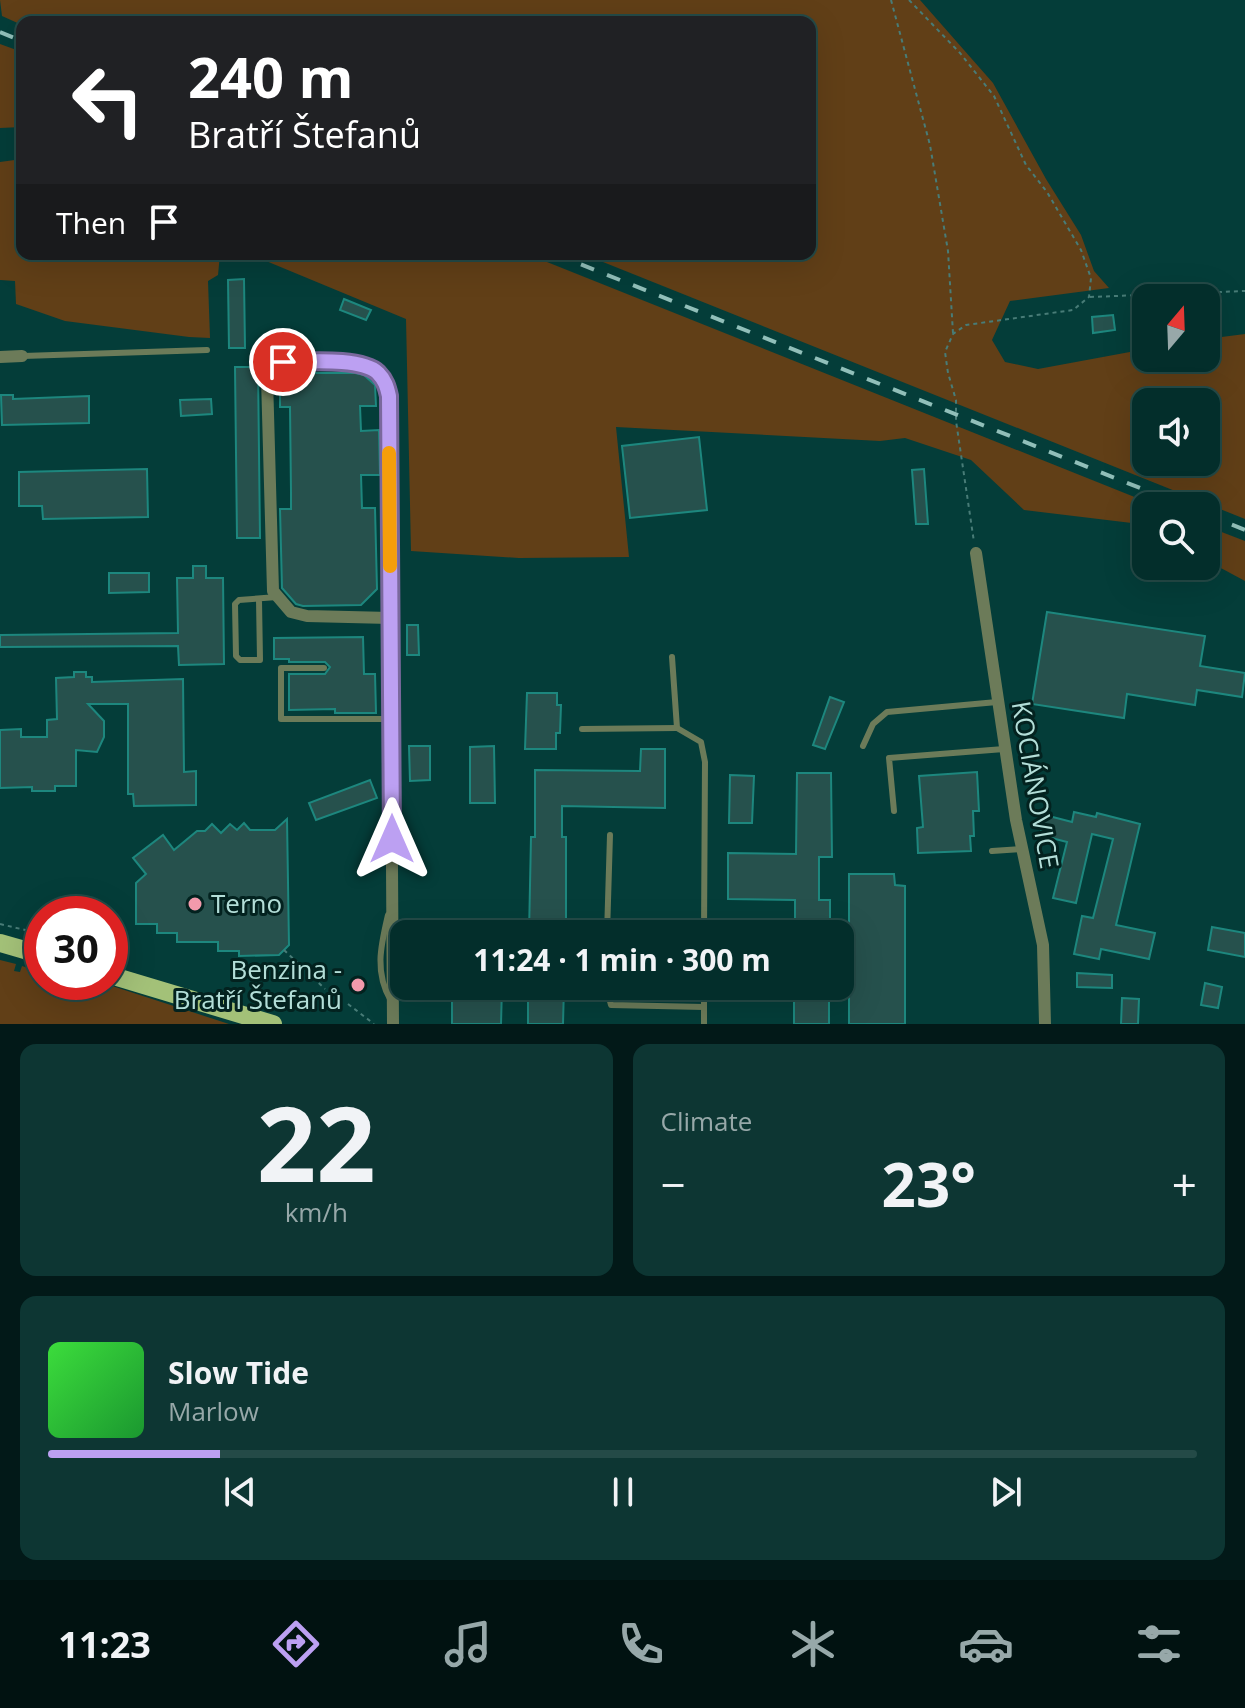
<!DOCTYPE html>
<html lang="en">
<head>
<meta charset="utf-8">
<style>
  body { margin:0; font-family:"Open Sans",sans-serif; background:#0d3633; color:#f1f3f6; height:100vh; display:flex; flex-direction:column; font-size:30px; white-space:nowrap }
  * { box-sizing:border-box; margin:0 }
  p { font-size:26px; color:#97a8a9 }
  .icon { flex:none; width:44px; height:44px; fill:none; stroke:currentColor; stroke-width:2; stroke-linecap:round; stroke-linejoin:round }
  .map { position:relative; height:1024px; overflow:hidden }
  .details { display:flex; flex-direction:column; gap:20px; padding:20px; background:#021918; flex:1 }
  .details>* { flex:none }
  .banner { position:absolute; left:16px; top:16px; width:800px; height:244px; border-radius:16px; box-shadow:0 8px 32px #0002,0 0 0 2px #244a47; background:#202124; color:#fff; overflow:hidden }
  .needle { width:52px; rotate:19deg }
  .tools { position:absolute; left:1132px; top:284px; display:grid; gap:16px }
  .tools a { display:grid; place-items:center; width:88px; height:88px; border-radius:16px; background:#032e2b; box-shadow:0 8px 32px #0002,0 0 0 2px #244a47; font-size:40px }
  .speed { position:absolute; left:24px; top:896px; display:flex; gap:16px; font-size:40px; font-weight:700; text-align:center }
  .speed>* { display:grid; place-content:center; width:104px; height:104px; border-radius:50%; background:#032e2b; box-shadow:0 8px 32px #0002,0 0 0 2px #244a47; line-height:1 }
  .speed .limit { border:12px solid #d22; background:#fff; color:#111 }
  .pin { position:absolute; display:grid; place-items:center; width:68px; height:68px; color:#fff; margin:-34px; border:4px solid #fff; border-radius:50%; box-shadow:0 2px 8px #0007 }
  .me { position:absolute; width:88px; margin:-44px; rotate:0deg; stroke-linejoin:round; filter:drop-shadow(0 0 6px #0008) }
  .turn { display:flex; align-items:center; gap:28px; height:168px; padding:0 40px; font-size:36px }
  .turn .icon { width:104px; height:104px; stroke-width:2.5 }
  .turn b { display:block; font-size:56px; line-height:68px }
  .then { display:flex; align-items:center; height:76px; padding:0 40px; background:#0003; gap:16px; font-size:30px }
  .big { font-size:60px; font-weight:700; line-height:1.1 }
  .details .widget { flex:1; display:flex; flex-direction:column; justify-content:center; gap:12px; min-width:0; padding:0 28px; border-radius:16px; background:#0d3633 }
  .details .dial { align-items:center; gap:0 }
  .dial b { font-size:104px; line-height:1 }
  .song { display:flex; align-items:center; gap:24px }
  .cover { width:96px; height:96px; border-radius:12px; background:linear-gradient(135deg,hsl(120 70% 55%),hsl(130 70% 35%)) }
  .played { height:8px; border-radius:4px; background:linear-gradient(90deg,#bca0f2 15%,#244a47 15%) }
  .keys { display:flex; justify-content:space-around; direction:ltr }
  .heat { display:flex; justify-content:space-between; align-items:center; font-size:44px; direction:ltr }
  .details .tiles { flex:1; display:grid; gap:20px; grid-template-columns:1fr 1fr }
  .widget:last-child { grid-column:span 2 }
  .trip { position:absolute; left:390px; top:920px; width:464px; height:80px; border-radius:16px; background:#032e2b; box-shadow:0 8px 32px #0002,0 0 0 2px #244a47; font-weight:700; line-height:80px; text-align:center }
  .dock { display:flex; height:128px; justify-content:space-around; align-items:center; background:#011211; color:#97a8a9 }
  .dock .icon { width:56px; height:56px }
  .dock .current { color:#bca0f2 }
  .dock b { font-size:36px; color:#f1f3f6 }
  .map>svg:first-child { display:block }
</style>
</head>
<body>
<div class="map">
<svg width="1245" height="1024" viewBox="0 0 1245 1024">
  <rect width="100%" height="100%" fill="#043d39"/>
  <!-- green -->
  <g fill="#613f17" fill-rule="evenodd">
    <path d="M 0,0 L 920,0 L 993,83 L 1046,179 L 1081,235 L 1094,271 L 1109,288 L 1010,301 L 992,340 L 1005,362 L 1038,369 L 1146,349 L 1146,358 L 1206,358 L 1206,339 L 1245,334 L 1245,519 L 583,254 L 810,254 L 810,22 L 22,22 L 22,25 L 2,16 ZM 1206,402 L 1206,462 L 1146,462 L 1146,402 Z"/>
    <polygon points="0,44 22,52 22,127 0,128"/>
    <polygon points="22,159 22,254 220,254 218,275 208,281 210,338 189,337 65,321 16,304 15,281 0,280 0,162"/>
    <polygon points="249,254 527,254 1157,506 1146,506 1146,527 1140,524 1024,510 971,460 905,438 880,441 616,427 629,557 519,558 411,551 406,319"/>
    <polygon points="1206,526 1245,541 1245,581 1206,560"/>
    <polygon points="0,960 16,964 14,971 20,972 22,966 42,973 42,982 61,982 87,991 106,984 229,1024 0,1024"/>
  </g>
  <!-- building -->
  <g fill="#26514d" stroke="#1d877e" stroke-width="2">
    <polygon points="244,279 245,348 229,348 228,280"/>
    <polygon points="344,299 371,310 366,320 340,310"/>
    <polygon points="1113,315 1115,330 1093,333 1092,317"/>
    <polygon points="235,367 258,367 260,538 237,538"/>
    <polygon points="305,373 355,373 364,375 375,385 376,406 360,406 361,431 379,430 380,475 361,475 362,508 375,508 377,589 361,605 303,606 296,604 282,588 280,509 291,509 291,492 290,407 280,407 280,386 292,375"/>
    <polygon points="1,395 13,395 13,399 89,396 89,423 2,425"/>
    <polygon points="211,399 212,414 181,416 180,400"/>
    <polygon points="699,437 707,510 630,518 622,446"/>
    <polygon points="147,469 148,517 43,519 42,506 19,506 19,472"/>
    <polygon points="924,469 928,524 916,524 912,470"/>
    <polygon points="193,566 206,566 206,578 223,578 224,664 179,665 178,646 0,647 0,635 178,633 177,578 193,578"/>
    <polygon points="109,573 149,573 149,592 109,593"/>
    <polygon points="1047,612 1205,636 1200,666 1245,673 1242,697 1197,690 1195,705 1127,694 1124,718 1032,704"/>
    <polygon points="407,625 418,625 419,655 407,655"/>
    <polygon points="363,637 364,674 375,674 376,713 335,713 335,709 289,710 289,674 325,674 330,667 325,662 289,662 289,659 274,659 274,638"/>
    <polygon points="74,672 86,672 86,677 92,677 92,682 183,679 184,772 196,771 196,805 134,806 133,794 128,794 128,704 88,704 104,721 104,737 97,752 76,750 76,786 55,786 55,791 32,791 32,787 0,788 0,730 21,729 21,737 47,737 47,720 57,719 56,678 74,677"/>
    <polygon points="527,693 557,693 557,705 561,705 560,733 556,733 556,749 525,749"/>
    <polygon points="830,697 844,702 825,749 813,745"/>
    <polygon points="409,746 430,746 430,780 410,781"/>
    <polygon points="494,746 495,803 470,803 470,747"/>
    <polygon points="641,749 665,749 665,808 562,806 562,837 566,837 566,934 529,934 531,837 535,837 535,770 640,771"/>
    <polygon points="977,772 979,811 973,811 974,836 970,836 971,851 918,853 917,828 923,827 919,776"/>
    <polygon points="797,773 831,773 832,857 819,857 819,900 830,900 830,934 795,934 795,900 728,899 728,853 796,854"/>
    <polygon points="730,775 754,776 752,823 729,823"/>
    <polygon points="370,780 377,798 316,820 309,803"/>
    <polygon points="1074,812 1096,817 1097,813 1140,824 1116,925 1155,933 1149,959 1101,949 1099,959 1074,954 1082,916 1093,918 1113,839 1092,834 1076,903 1053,898 1067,842 1040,835 1045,815 1072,822"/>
    <polygon points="287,819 289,945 279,955 239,956 239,951 218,951 218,942 177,942 177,933 157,933 157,924 136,924 136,883 146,874 133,858 163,835 174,850 197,831 205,831 212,824 221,833 230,824 237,830 244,823 250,830 275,830"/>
    <polygon points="849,874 894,874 895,885 905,886 905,1024 849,1024"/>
    <polygon points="1212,927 1245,933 1245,957 1208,950"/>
    <polygon points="1077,973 1112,975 1112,988 1077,987"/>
    <polygon points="1205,983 1222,987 1218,1008 1201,1005"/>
    <polygon points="461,986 502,986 501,1024 452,1024 452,998 461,998"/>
    <polygon points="528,986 564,986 563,1024 528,1024"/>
    <rect x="794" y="986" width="35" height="38"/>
    <polygon points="1122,998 1139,999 1138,1024 1121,1024"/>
  </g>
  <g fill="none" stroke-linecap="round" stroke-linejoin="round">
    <!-- path -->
    <g stroke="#487c77" stroke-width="2" stroke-dasharray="4 4" stroke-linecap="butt">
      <polyline points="891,0 930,145 948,251 953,333"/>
      <polyline points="909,0 960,53 994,96 1026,165 1047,192 1081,250 1091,278 1089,297 1073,310 966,325 953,334 945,352 948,373 956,400 956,421 974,542"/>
      <polyline points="1090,297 1245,291"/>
      <polyline points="0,924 42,934"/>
      <polyline points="284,950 325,989"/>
      <polyline points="110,951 119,941"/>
      <polyline points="348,1004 374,1024"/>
    </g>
    <!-- lane -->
    <g stroke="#6c7b59" stroke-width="6">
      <polyline points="23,356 207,350"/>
      <polyline points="259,600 260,660 240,660 236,656 235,604 239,600 277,597"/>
      <polyline points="672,657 677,728 701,742 705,762 704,934"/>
      <polyline points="324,668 281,668 281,719 391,719"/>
      <polyline points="582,729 677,728"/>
      <polyline points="863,746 873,724 887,712 997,702"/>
      <polyline points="894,811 889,758 1004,749"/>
      <polyline points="992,851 1021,849"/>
      <path d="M 388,915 C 381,945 374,972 391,1001"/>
      <polyline points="607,934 610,835"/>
      <polyline points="606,986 611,1005 704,1007"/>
      <polyline points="704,1024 704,986"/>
    </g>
    <!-- street -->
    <g stroke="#6c7b59" stroke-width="12">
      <polyline points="0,357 22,356"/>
      <polyline points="976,553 1016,820 1043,945 1045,1024"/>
      <path d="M 390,618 L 307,616 L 291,612 L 273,591 L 267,378 L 283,362 L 360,364 C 377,370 385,379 389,396 C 390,606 392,815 393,1024"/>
    </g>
    <!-- primary -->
    <g stroke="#a3c178" stroke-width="18">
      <polyline points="0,943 42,955"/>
      <polyline points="110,975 273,1024"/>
    </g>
    <!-- rail -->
    <g stroke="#91bfb9" stroke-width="4" stroke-dasharray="14 14" stroke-linecap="butt">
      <polyline points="0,32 22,41"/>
      <polyline points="555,254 1185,506"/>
      <polyline points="1206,514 1245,530"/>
    </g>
  </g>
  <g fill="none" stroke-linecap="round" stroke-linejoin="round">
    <!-- route casing -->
    <g stroke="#7a689d" stroke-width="20">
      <path id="route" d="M 283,362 C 306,362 361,357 378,373 C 385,380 387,387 389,396 L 392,839"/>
    </g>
    <!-- route -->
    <use href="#route" stroke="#bca0f2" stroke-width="14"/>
    <!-- slow -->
    <polyline stroke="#f59e0b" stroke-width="14" points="389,453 390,566"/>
  </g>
  <!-- markers -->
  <g fill="#f39aac" stroke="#03221f" stroke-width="3">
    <circle cx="195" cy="904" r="8"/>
    <circle cx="358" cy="985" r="8"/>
  </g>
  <g text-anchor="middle" stroke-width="6" stroke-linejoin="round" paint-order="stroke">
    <!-- street labels -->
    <g font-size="26" fill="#b3ded8" stroke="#03221f">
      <text transform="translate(1035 785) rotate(80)" y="9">KOCIÁNOVICE</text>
    </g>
    <!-- poi labels -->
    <g font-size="26" fill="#b3ded8" stroke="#03221f" text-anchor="start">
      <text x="211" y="913">Terno</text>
      <text x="342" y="979" text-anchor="end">Benzina -<tspan x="342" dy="30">Bratří Štefanů</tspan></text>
    </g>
  </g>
</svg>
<div class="tools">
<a><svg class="needle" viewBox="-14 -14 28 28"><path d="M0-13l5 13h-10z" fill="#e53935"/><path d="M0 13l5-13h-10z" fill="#97a8a9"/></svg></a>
<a><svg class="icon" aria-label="sound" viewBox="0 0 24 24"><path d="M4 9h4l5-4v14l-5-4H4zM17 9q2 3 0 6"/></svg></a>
<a><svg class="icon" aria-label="search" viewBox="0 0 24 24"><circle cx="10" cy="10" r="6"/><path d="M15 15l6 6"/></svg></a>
</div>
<div class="speed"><div class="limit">30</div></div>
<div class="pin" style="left:283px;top:362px;background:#d93025"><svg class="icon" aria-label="arrive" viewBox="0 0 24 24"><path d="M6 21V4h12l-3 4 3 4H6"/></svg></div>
<svg class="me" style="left:392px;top:839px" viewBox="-20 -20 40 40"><path d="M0-17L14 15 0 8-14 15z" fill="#bca0f2" stroke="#fff" stroke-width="4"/></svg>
<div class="trip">11:24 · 1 min · 300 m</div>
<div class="banner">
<div class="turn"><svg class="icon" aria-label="left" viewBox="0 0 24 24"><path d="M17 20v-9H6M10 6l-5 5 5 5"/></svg><div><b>240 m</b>Bratří Štefanů</div></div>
<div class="then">Then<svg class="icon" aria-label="arrive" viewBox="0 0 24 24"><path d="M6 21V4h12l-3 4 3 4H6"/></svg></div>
</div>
</div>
<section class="details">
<div class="tiles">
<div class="widget dial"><b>22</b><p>km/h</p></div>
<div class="widget"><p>Climate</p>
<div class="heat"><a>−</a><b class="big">23°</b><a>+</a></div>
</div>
<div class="widget">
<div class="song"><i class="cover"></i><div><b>Slow Tide</b><p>Marlow</p></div></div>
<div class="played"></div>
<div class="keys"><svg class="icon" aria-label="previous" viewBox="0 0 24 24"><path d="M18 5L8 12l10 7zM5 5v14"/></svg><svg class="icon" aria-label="pause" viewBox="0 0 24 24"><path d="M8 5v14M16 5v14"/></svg><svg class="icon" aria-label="next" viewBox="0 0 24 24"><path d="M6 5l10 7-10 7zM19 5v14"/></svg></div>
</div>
</div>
</section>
<nav class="dock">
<b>11:23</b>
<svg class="icon current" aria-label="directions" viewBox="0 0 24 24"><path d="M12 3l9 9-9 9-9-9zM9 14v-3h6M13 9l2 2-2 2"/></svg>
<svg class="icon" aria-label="music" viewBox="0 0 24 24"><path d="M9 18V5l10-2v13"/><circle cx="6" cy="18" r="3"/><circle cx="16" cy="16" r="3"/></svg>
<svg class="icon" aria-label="phone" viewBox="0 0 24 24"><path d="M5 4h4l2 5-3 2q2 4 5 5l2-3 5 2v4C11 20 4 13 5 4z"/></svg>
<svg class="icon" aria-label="climate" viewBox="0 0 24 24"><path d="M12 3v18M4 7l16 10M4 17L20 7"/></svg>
<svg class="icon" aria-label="car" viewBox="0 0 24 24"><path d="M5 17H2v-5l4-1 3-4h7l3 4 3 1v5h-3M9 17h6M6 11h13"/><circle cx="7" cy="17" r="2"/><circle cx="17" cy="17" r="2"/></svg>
<svg class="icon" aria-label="filters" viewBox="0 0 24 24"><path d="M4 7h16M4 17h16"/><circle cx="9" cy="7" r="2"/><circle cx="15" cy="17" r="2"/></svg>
</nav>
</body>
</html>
